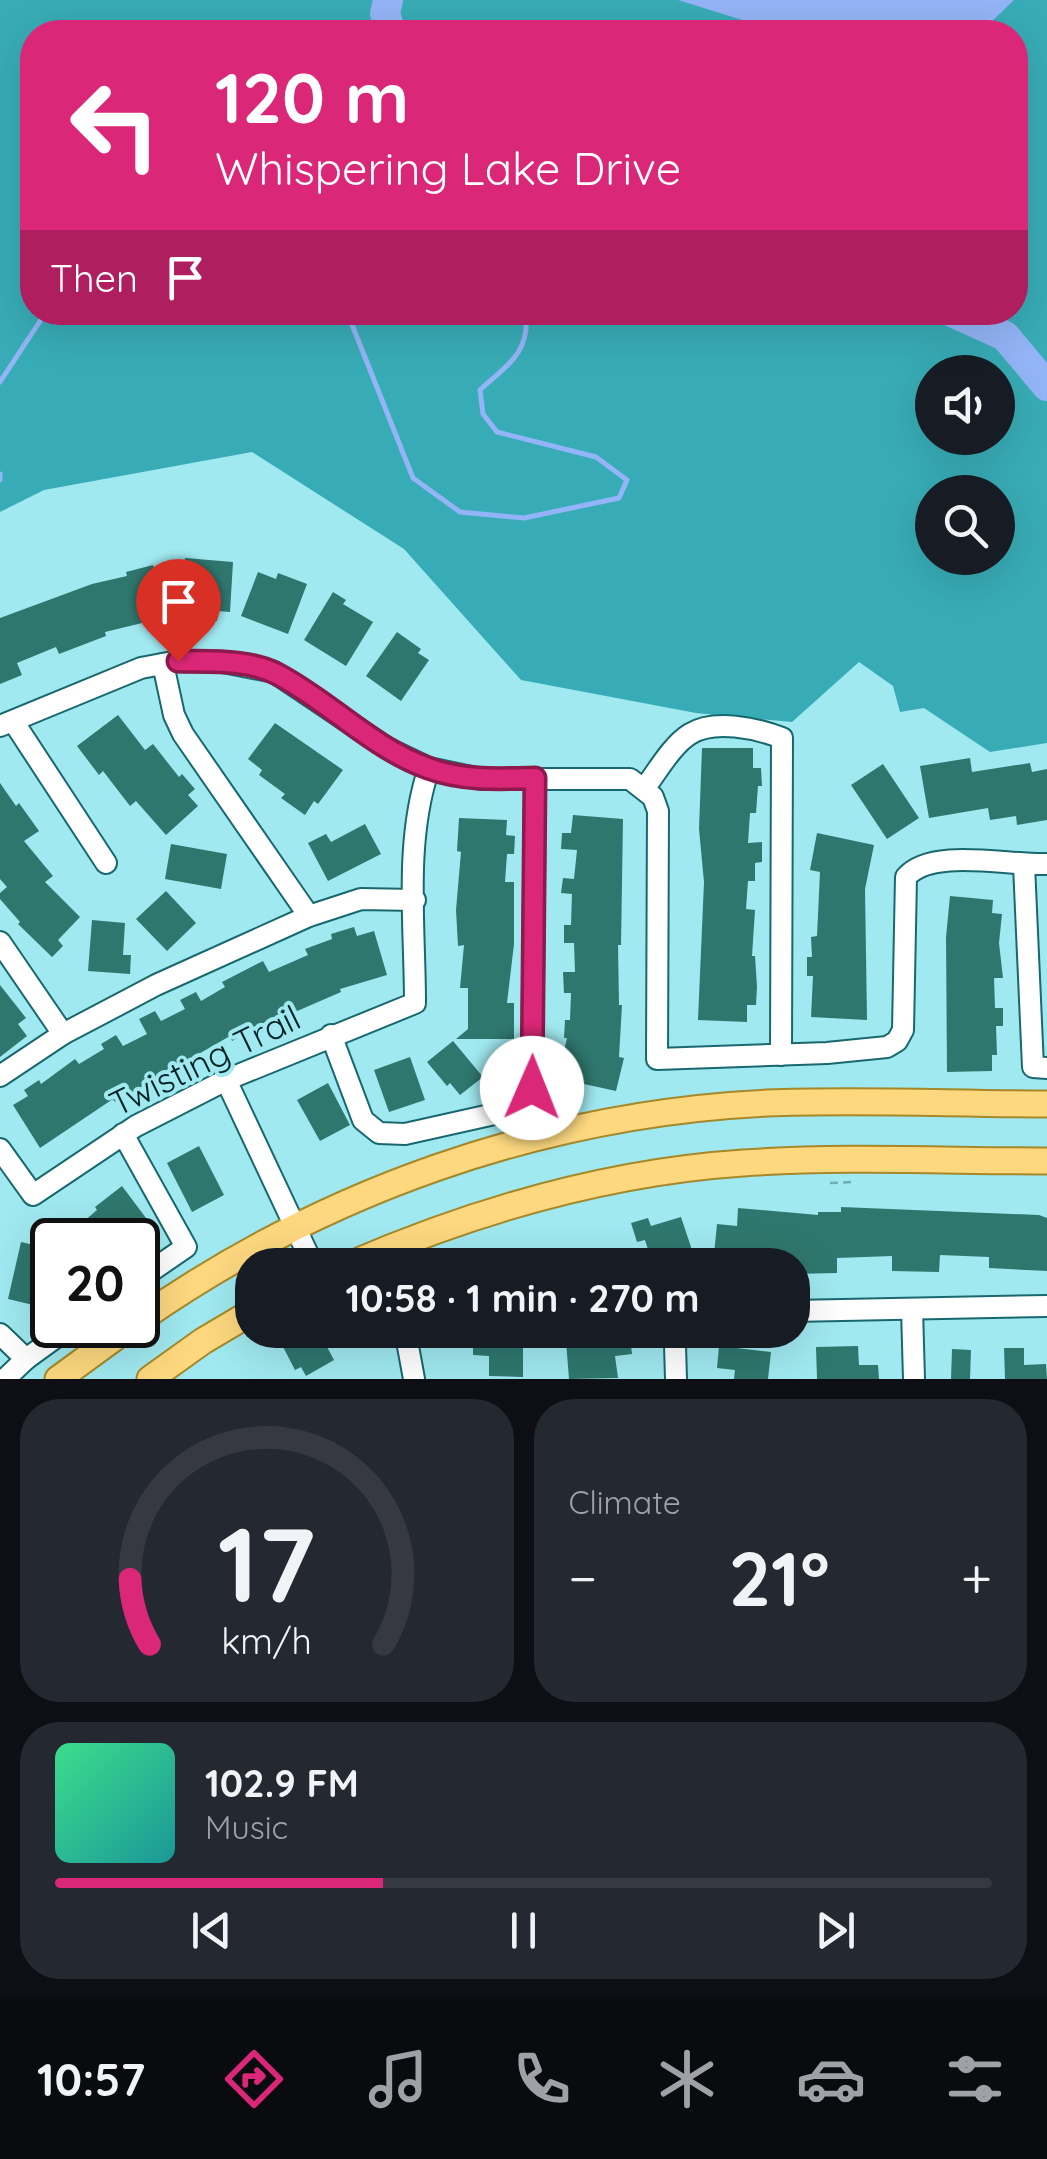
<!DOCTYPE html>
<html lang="en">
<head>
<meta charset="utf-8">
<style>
  body { margin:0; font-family:Quicksand,sans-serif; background:#242831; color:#f1f3f6; height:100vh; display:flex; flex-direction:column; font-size:38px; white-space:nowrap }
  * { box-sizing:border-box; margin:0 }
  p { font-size:32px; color:#9ea1a6 }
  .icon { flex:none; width:55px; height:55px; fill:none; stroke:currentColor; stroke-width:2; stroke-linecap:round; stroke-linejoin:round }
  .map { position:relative; height:1379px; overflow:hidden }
  .drawer { display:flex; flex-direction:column; gap:20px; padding:20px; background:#0d0f14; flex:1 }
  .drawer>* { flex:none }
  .guide { position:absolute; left:20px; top:20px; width:1008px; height:305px; border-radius:40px; box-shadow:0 10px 40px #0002; background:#db2777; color:#fff; overflow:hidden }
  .controls { position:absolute; left:915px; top:355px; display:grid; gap:20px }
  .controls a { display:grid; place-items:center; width:100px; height:100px; border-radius:50%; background:#171b24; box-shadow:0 10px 40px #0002; font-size:50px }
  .speed { position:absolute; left:30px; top:1218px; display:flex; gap:20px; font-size:50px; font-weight:700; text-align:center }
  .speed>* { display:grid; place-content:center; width:130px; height:130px; border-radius:50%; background:#171b24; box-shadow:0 10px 40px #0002; line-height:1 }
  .speed .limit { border:5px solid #111; border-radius:15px; background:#fff; color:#111 }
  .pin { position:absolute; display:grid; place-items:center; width:85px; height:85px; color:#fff; margin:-102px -42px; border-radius:50% 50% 50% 0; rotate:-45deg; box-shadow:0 0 10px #0007 }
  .pin .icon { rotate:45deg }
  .me { position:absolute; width:110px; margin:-55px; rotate:1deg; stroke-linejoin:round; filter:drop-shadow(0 0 8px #0008) }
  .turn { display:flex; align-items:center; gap:35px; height:210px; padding:0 30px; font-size:45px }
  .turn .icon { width:130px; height:130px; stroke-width:2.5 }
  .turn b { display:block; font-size:70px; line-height:85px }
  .then { display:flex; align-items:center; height:95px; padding:0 30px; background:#0003; gap:20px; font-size:38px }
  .big { font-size:75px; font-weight:700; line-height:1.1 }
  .drawer .card { flex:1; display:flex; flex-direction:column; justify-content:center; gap:15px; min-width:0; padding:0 35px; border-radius:40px; background:#242831 }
  .drawer .dial { align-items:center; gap:0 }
  .dial svg { height:260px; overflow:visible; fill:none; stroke:#363941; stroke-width:7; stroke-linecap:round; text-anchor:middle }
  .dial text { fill:#f1f3f6; stroke:none }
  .song { display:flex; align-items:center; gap:30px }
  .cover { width:120px; height:120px; border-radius:15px; background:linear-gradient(135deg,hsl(150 70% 55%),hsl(180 70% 35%)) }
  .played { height:10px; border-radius:5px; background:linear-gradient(90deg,#db2777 35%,#363941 35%) }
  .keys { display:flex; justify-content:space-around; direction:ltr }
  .heat { display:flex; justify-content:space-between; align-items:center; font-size:55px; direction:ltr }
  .drawer .tiles { flex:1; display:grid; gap:20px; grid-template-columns:1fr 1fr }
  .card:last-child { grid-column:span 2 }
  .trip { position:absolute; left:235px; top:1248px; width:575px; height:100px; border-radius:40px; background:#171b24; box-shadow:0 10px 40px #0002; font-weight:700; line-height:100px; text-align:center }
  .tab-bar { display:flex; height:160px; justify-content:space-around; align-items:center; background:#090b0e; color:#9ea1a6 }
  .tab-bar .icon { width:70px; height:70px }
  .tab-bar .selected { color:#db2777 }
  .tab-bar b { font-size:45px; color:#f1f3f6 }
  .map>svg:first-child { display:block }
</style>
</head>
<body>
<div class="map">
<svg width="1047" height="1379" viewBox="0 0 1047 1379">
  <rect width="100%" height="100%" fill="#a0e9f0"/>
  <!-- forest -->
  <path fill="#38acb6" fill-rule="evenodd" d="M 0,0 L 1047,0 L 1047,743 L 990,752 L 924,708 L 900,712 L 893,686 L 859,662 L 792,722 L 696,713 L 521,680 L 404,549 L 252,452 L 44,490 L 0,512 ZM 32,32 L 1015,32 L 1015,312 L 32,312 ZM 932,372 L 998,372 L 998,438 L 932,438 ZM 932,492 L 998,492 L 998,558 L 932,558 Z"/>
  <!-- water -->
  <polygon fill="#93b4f6" points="678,0 1014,0 981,32 781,32"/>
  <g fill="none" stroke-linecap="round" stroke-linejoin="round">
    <!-- stream -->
    <g stroke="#93b4f6" stroke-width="5">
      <path d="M 347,312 L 413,478 L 460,512 L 524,518 L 619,498 L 627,480 L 596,457 L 497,432 L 483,414 L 480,390 C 507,365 530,354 526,312"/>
      <polyline points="0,382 46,312"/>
      <polyline points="0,474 0,480"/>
    </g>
    <!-- river -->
    <g stroke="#93b4f6" stroke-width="30">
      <polyline points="388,0 385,14 391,32"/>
      <polyline points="952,312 1005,336 1047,386"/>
    </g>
  </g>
  <!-- building -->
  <g fill="#2f776e">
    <polygon points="185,558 233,562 230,612 218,611 217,621 181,619"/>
    <polygon points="153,565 167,617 105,632 106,636 59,654 56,647 17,663 22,675 0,684 0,618 92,584 127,576 126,572"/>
    <polygon points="258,572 276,579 278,573 307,584 288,634 241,616"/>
    <polygon points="333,592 346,600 343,604 373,622 346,666 304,640"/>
    <polygon points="397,632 421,649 418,653 429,660 401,701 366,676"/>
    <polygon points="118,715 145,750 153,744 179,777 182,774 195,789 188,795 198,806 166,835 136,801 130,806 103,771 99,775 77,746"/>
    <polygon points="275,723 343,770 318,804 314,801 305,815 281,798 285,794 259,775 262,770 248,759"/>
    <polygon points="702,748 753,748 753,768 761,768 762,786 758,786 756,813 750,813 748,843 762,842 762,862 755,863 755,881 748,881 746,909 755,910 752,956 755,956 757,987 756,1005 747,1005 747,1022 698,1020 704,882 699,829"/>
    <polygon points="970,758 972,772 1030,763 1032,772 1047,769 1047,820 1017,825 1016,816 990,820 988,808 929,818 920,766"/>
    <polygon points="883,764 919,818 887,839 851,785"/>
    <polygon points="0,783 16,806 19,803 39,831 24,841 53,876 45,882 80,917 58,940 63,946 52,957 18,924 20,922 0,899 0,893 7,887 0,879"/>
    <polygon points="573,815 623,819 621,945 618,945 619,1005 622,1005 619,1057 624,1058 616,1091 570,1081 573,1070 560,1068 567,1038 564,1038 565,1020 570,1020 571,993 564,993 563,972 575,972 574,943 564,943 564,925 571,925 572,894 561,893 563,878 574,879 577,850 561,849 562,833 571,833"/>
    <polygon points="459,818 507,820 506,835 515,836 514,854 507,854 505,882 514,882 514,944 507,1003 514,1003 514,1039 456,1039 468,1029 468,988 460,988 464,945 458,946 456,910 461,852 457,851"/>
    <polygon points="365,824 381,854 328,881 308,843 326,834 331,842"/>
    <polygon points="817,833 874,845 865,889 867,1020 811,1017 813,976 807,976 807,957 812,957 811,937 817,936 820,872 810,870"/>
    <polygon points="171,844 227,854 221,889 165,879"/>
    <polygon points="166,891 196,923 167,951 136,919"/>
    <polygon points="950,896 993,900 992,913 1002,914 999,943 1003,978 994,978 995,1008 1003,1008 1003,1026 996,1026 997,1055 992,1055 992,1071 947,1072 946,937"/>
    <polygon points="92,920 125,923 123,955 131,955 130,974 88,971"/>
    <polygon points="354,927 357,936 374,931 387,975 340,989 341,992 272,1022 271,1019 232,1041 230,1036 115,1102 113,1099 40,1148 13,1105 28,1096 24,1090 39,1080 41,1084 75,1059 79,1064 104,1049 101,1044 116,1035 123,1046 147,1034 139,1019 155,1011 161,1021 185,1009 180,1000 196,992 201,1001 225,987 222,982 263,961 269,972 308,955 305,949 332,939 331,934"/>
    <polygon points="0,985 26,1018 18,1024 27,1036 0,1057"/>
    <polygon points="453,1041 483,1077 460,1095 450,1083 447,1086 427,1062"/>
    <polygon points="410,1057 425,1100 389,1112 374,1070"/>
    <polygon points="328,1083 350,1125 320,1141 297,1100"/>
    <polygon points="199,1146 224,1195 192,1212 167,1163"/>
    <polygon points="122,1186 149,1222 134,1233 139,1240 62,1240 97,1210 95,1207"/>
    <polygon points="841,1207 1039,1215 1047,1218 1047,1271 989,1268 989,1257 940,1255 939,1272 892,1271 892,1256 837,1258 837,1273 792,1274 789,1258 755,1256 754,1259 737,1258 737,1265 713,1265 717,1224 737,1226 738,1208 818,1215 818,1212 841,1212"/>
    <polygon points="681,1217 697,1265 675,1265 674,1261 653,1265 645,1240 637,1242 631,1223 648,1218 651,1226"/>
    <polygon points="21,1242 52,1249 47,1282 52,1284 50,1309 8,1299"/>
    <polygon points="306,1330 318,1330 334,1360 306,1376 301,1367 295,1370 281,1343"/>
    <polygon points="473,1334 523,1335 523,1377 489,1376 489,1356 473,1355"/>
    <polygon points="630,1335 632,1354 615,1356 618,1378 569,1379 566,1341"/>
    <polygon points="719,1346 771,1352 768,1379 734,1379 735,1370 717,1368"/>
    <polygon points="858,1346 859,1365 878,1365 879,1379 817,1379 816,1347"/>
    <polygon points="1004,1348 1024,1348 1024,1365 1046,1364 1047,1379 1005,1379"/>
    <polygon points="952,1349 971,1350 970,1379 951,1379"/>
  </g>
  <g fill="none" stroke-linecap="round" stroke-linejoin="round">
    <!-- minor casing -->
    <g stroke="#19686f" stroke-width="24">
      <g id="minor">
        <polyline points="163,664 174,715 183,734 309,916"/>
        <polyline points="13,721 106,863"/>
        <path d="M 0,726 L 141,668 L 178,661 L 223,662 L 274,672 L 387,748 L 429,768 L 481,779 L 630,779 L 653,797 L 658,811 L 657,1059 L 827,1053 L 887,1047 L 897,1041 L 903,1030 L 906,877 C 932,847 1009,866 1047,864"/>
        <path d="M 644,789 C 657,772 672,745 690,734 C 714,719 756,728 782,738 L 781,1055"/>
        <polyline points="1024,865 1033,1067 1047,1068"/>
        <polyline points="0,942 63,1034"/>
        <polyline points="331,1035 363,1120 379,1133 405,1134 499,1113 522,1102 532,1088 535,779"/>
        <polyline points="0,1076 63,1034 156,985 309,916 361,899 415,900"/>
        <polyline points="226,1080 313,1265"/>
        <polyline points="123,1134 186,1247 138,1280"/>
        <path d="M 0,1149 L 33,1195 L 136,1126 L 226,1080 L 415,1003 C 415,926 404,842 429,768"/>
        <polyline points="912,1309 914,1379"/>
        <polyline points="792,1311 1047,1306"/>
        <polyline points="0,1334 26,1359"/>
        <polyline points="407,1341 414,1379"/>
        <polyline points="5,1379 26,1359 73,1325"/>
        <polyline points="676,1379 675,1345 679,1330"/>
      </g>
    </g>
    <!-- major casing -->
    <g stroke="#a58829" stroke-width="29">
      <g id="major">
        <path d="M 349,1265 C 474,1211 607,1172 743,1163 C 844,1156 946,1161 1047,1161"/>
        <path d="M 138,1321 C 322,1192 540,1114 767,1103 C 860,1099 954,1104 1047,1104"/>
        <polyline points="58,1379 132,1325"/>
        <polyline points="150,1379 203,1341 252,1312"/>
      </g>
    </g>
    <!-- path -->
    <polyline stroke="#71aeb3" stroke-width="2.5" stroke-dasharray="8 5" stroke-linecap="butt" points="830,1183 852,1182"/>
    <!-- minor -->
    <use href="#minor" stroke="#fff" stroke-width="20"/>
    <!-- major -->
    <use href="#major" stroke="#fdd87f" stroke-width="25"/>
  </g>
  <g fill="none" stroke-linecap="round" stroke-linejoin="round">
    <!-- route casing -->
    <g stroke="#8e194d" stroke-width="25">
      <path id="route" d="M 178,661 C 209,662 248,659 277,674 C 329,701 372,748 428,768 C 463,781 499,779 535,778 L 532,1088"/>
    </g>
    <!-- route -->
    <use href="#route" stroke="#db2777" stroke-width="18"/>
  </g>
  <g text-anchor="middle" stroke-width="8" stroke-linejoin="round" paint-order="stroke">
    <!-- street labels -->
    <g font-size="35" fill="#042427" stroke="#a0e9f0">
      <text transform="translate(205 1061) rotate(-26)" y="12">Twisting Trail</text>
    </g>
  </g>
</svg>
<div class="controls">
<a><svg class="icon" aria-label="sound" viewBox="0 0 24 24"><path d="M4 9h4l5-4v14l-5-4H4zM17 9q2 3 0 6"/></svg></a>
<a><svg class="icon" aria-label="search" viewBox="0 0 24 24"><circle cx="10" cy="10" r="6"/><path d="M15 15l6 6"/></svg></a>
</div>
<div class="speed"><div class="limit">20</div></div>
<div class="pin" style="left:178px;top:661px;background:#d93025"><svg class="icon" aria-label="arrive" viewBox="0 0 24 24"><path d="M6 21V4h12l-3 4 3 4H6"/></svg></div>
<svg class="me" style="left:532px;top:1088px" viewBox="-20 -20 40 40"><circle r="19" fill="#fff"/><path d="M0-13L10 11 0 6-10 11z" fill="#db2777"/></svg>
<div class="trip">10:58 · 1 min · 270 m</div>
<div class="guide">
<div class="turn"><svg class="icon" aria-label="left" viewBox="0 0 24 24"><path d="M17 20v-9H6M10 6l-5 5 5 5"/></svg><div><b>120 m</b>Whispering Lake Drive</div></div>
<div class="then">Then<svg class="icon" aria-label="arrive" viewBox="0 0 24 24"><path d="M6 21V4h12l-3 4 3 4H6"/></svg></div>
</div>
</div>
<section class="drawer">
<div class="tiles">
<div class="card dial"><svg viewBox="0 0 100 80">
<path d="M14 69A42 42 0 1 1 86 69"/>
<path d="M14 69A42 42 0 0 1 8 49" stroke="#db2777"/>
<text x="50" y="56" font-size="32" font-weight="700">17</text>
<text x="50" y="72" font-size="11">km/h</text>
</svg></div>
<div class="card"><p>Climate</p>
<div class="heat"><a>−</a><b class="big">21°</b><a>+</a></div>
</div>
<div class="card">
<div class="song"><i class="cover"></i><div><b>102.9 FM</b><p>Music</p></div></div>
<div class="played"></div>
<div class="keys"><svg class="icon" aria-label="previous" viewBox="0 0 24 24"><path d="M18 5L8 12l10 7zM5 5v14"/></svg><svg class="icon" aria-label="pause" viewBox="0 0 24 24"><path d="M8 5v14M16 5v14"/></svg><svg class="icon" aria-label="next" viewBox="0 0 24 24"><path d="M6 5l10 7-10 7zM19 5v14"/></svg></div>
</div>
</div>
</section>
<nav class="tab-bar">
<b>10:57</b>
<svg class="icon selected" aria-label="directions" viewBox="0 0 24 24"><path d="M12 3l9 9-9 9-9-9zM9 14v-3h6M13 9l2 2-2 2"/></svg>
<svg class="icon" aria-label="music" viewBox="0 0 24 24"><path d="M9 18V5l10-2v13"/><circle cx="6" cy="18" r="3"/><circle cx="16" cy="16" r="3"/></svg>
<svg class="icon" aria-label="phone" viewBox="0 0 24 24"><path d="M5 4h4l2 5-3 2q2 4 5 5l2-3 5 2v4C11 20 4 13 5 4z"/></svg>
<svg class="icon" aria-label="climate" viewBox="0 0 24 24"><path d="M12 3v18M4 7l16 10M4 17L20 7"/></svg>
<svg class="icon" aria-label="car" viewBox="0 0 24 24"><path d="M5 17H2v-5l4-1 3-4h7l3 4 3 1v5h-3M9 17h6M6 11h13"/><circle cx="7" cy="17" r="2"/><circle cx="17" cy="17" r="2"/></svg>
<svg class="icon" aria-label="filters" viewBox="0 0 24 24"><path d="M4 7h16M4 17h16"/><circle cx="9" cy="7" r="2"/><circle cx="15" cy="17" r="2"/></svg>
</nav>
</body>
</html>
